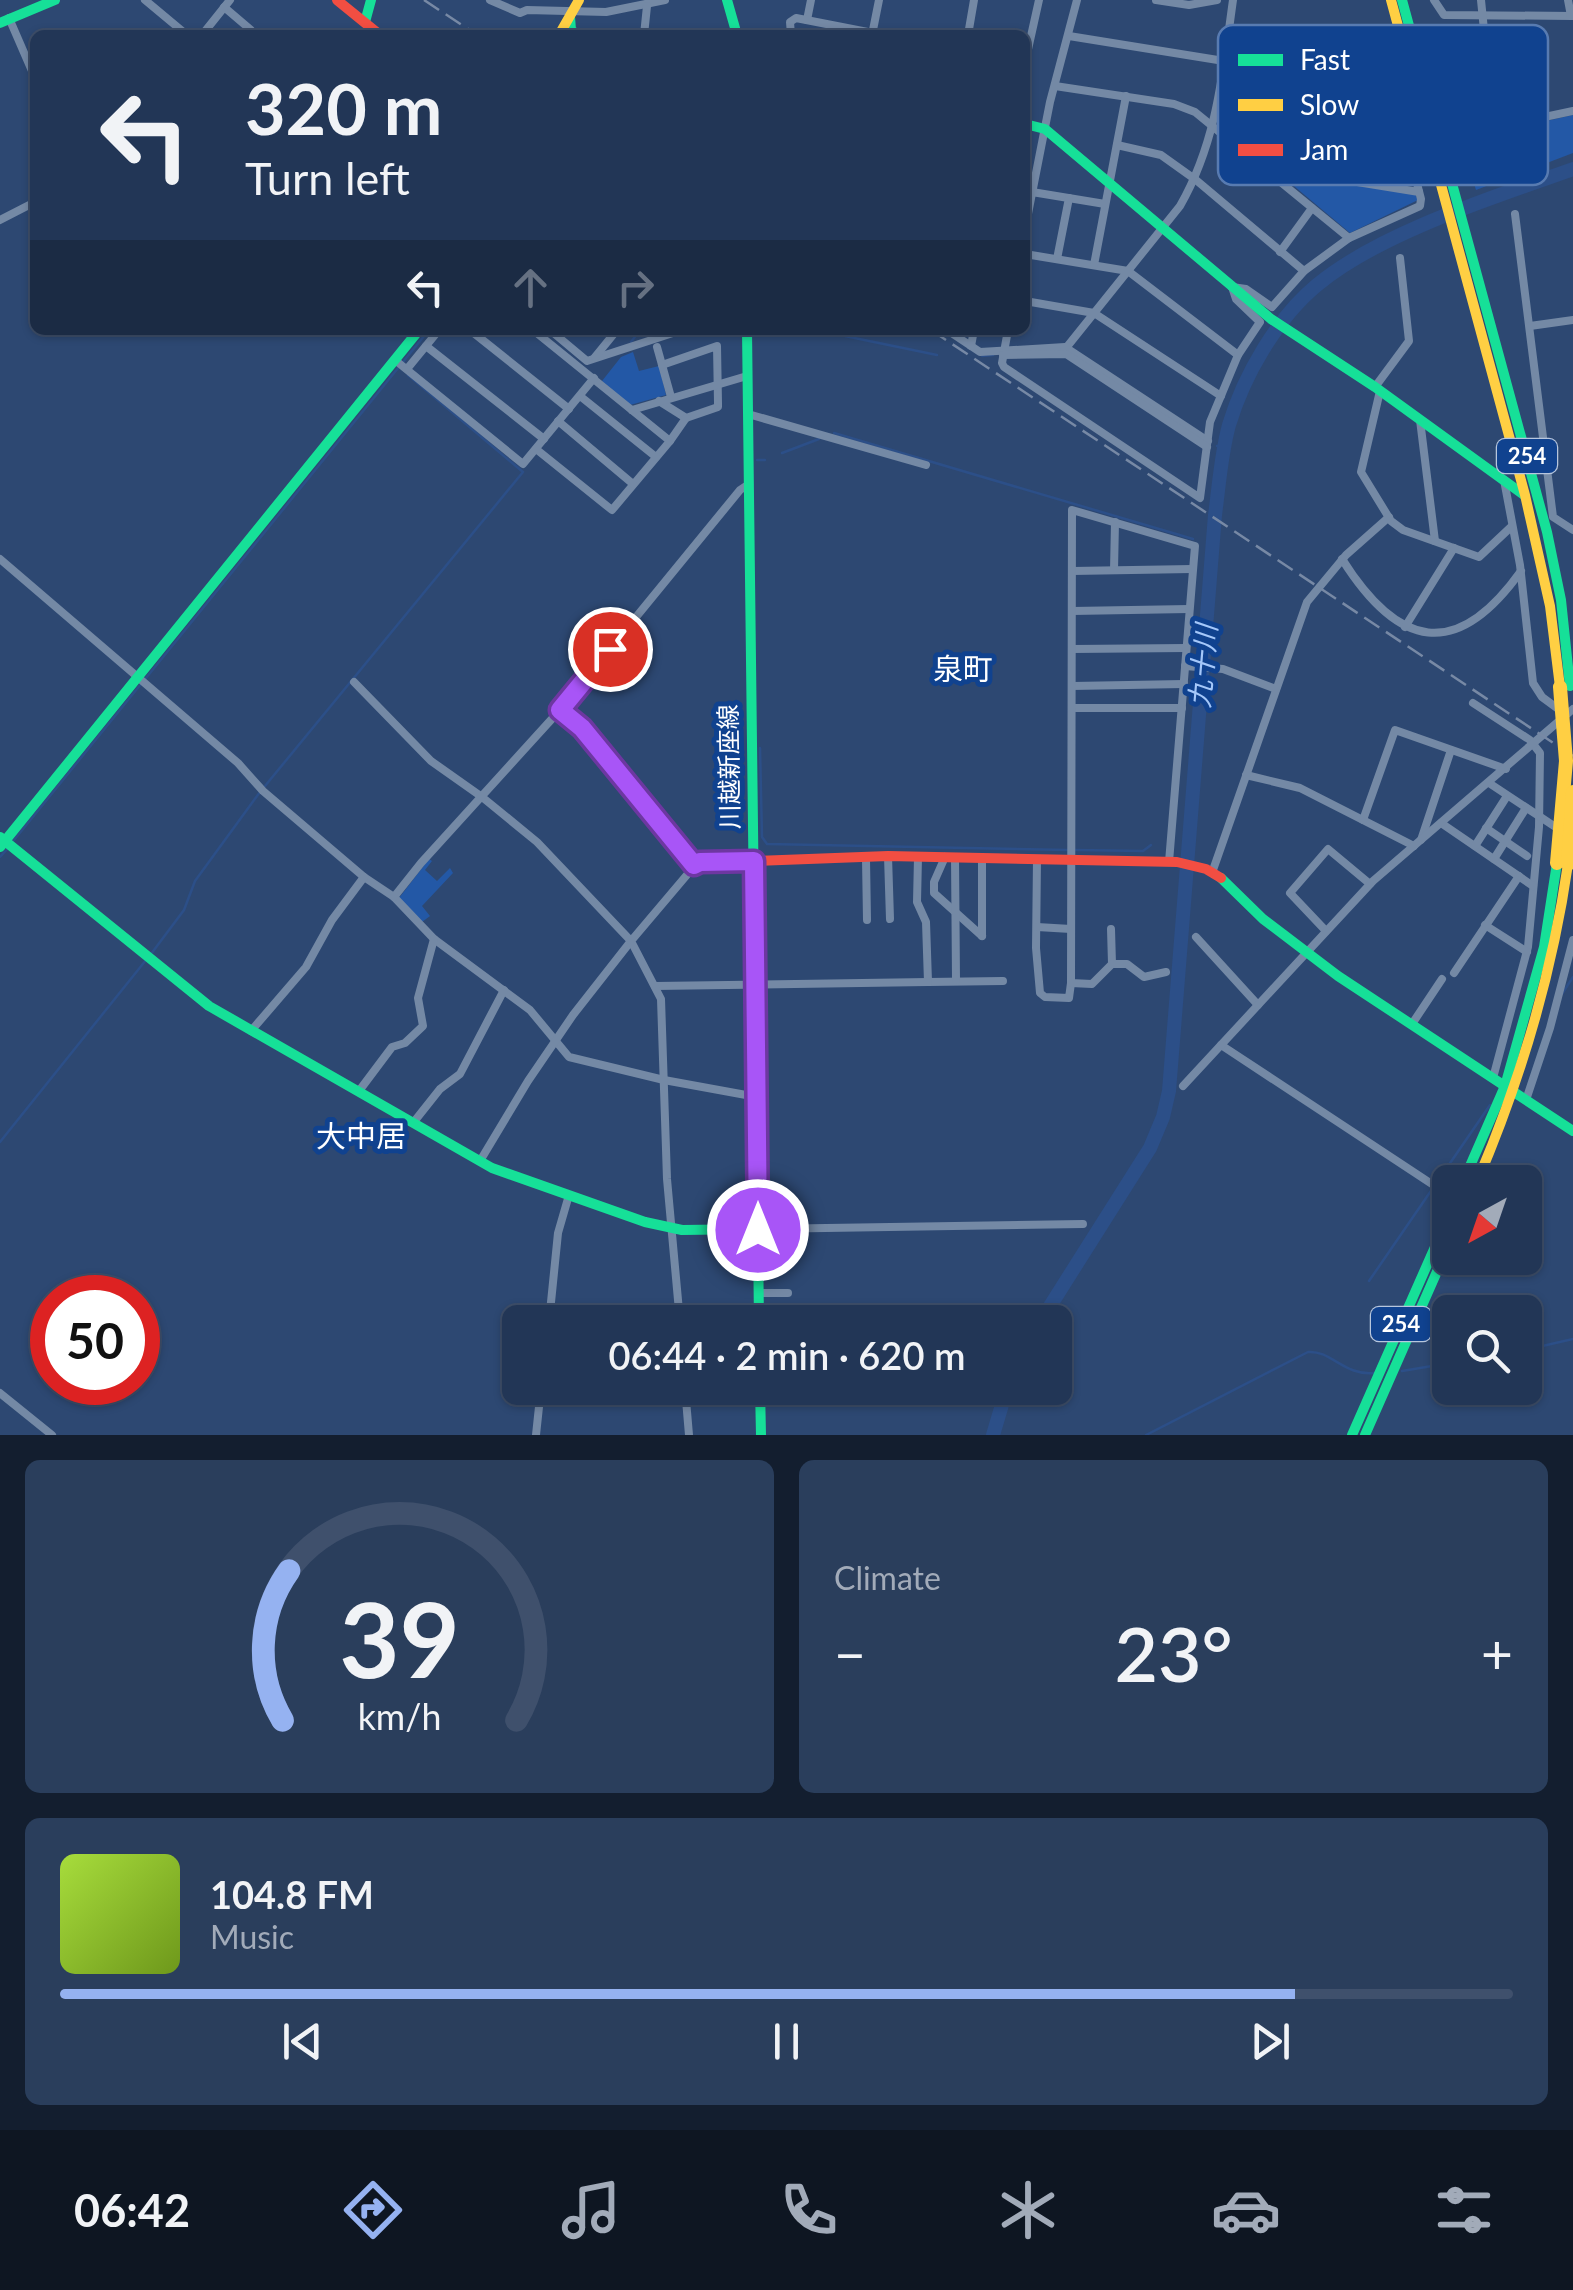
<!DOCTYPE html>
<html lang="en">
<head>
<meta charset="utf-8">
<style>
  body { margin:0; font-family:Lato,"Noto Sans JP",sans-serif; background:#2a3e5c; color:#f1f3f6; height:100vh; display:flex; flex-direction:column; font-size:38px; white-space:nowrap }
  * { box-sizing:border-box; margin:0 }
  p { font-size:32px; color:#a2abb9 }
  .icon { flex:none; width:55px; height:55px; fill:none; stroke:currentColor; stroke-width:2; stroke-linecap:round; stroke-linejoin:round }
  .map { position:relative; height:1435px; overflow:hidden }
  .details { display:flex; flex-direction:column; gap:25px; padding:25px; background:#131e2f; flex:1 }
  .details>* { flex:none }
  .guide { position:absolute; left:30px; top:30px; width:1000px; height:305px; border-radius:15px; box-shadow:0 2px 8px #0004,0 0 0 2px #3f506c; background:#223656; color:#f1f3f6; overflow:hidden }
  .needle { width:65px; rotate:220deg }
  .tools { position:absolute; left:1432px; top:1165px; display:grid; gap:20px }
  .tools a { display:grid; place-items:center; width:110px; height:110px; border-radius:15px; background:#223656; box-shadow:0 2px 8px #0004,0 0 0 2px #3f506c; font-size:50px }
  .speed { position:absolute; left:30px; top:1275px; display:flex; gap:20px; font-size:50px; font-weight:700; text-align:center }
  .speed>* { display:grid; place-content:center; width:130px; height:130px; border-radius:50%; background:#223656; box-shadow:0 2px 8px #0004,0 0 0 2px #3f506c; line-height:1 }
  .speed .limit { border:15px solid #d22; background:#fff; color:#111 }
  .pin { position:absolute; display:grid; place-items:center; width:85px; height:85px; color:#fff; margin:-42px; border:5px solid #fff; border-radius:50%; box-shadow:0 2px 10px #0007 }
  .me { position:absolute; width:110px; margin:-55px; rotate:0deg; stroke-linejoin:round; filter:drop-shadow(0 0 8px #0008) }
  .turn { display:flex; align-items:center; gap:35px; height:210px; padding:0 50px; font-size:45px }
  .turn .icon { width:130px; height:130px; stroke-width:2.5 }
  .turn b { display:block; font-size:70px; line-height:85px }
  .lanes { display:flex; align-items:center; height:95px; padding:0 50px; background:#0003; justify-content:center; gap:50px; direction:ltr }
  .lanes .off { opacity:.35 }
  .big { font-size:75px; font-weight:600; line-height:1.1 }
  .details .tile { flex:1; display:flex; flex-direction:column; justify-content:center; gap:15px; min-width:0; padding:0 35px; border-radius:15px; background:#2a3e5c }
  .details .dial { align-items:center; gap:0 }
  .dial svg { height:260px; overflow:visible; fill:none; stroke:#3f506c; stroke-width:7; stroke-linecap:round; text-anchor:middle }
  .dial text { fill:#f1f3f6; stroke:none }
  .song { display:flex; align-items:center; gap:30px }
  .cover { width:120px; height:120px; border-radius:15px; background:linear-gradient(135deg,hsl(80 70% 55%),hsl(80 70% 35%)) }
  .played { height:10px; border-radius:5px; background:linear-gradient(90deg,#95b2f1 85%,#3f506c 85%) }
  .keys { display:flex; justify-content:space-around; direction:ltr }
  .heat { display:flex; justify-content:space-between; align-items:center; font-size:55px; direction:ltr }
  .details .tiles { flex:1; display:grid; gap:25px; grid-template-columns:1fr 1fr }
  .tile:last-child { grid-column:span 2 }
  .trip { position:absolute; left:502px; top:1305px; width:570px; height:100px; border-radius:15px; background:#223656; box-shadow:0 2px 8px #0004,0 0 0 2px #3f506c; font-weight:600; line-height:100px; text-align:center }
  .tab-bar { display:flex; height:160px; justify-content:space-around; align-items:center; background:#0e1622; color:#a2abb9 }
  .tab-bar .icon { width:70px; height:70px }
  .tab-bar .selected { color:#95b2f1 }
  .tab-bar b { font-size:45px; color:#f1f3f6 }
  .map>svg:first-child { display:block }
</style>
</head>
<body>
<div class="map">
<svg width="1573" height="1435" viewBox="0 0 1573 1435">
  <rect width="100%" height="100%" fill="#2d4872"/>
  <!-- green -->
  <g fill="#2358a6">
    <polygon points="1573,115 1573,153 1476,190 1461,140"/>
    <polygon points="1284,172 1415,194 1418,200 1350,233 1282,176"/>
    <polygon points="633,352 639,371 659,366 666,395 630,405 602,381 621,357"/>
    <polygon points="429,859 432,861 425,870 437,881 450,868 453,873 422,906 430,916 422,922 399,898"/>
  </g>
  <g fill="none" stroke-linecap="round" stroke-linejoin="round">
    <!-- stream -->
    <g stroke="#2c4f88" stroke-width="2.5">
      <polyline points="681,334 694,330"/>
      <polyline points="845,336 937,355"/>
      <polyline points="631,342 640,330"/>
      <polyline points="982,356 993,355"/>
      <polyline points="834,433 1193,539"/>
      <polyline points="1217,446 1225,447"/>
      <polyline points="782,453 819,439"/>
      <polyline points="757,460 765,460"/>
      <polyline points="146,678 429,330"/>
      <polyline points="760,748 762,837 767,844 1067,850"/>
      <polyline points="265,786 523,472 408,375"/>
      <polyline points="14,840 141,684"/>
      <polyline points="1075,850 1143,851 1151,845"/>
      <polyline points="0,857 9,847"/>
      <polyline points="151,954 184,910 195,881 260,792"/>
      <polyline points="1562,994 1573,977"/>
      <polyline points="0,1142 146,960"/>
      <polyline points="1369,1281 1490,1105"/>
      <polyline points="1525,1350 1573,1339"/>
      <polyline points="1402,1371 1450,1363"/>
      <path d="M 1146,1435 L 1308,1352 C 1331,1350 1344,1376 1374,1373"/>
    </g>
    <!-- river -->
    <g stroke="#2c4f88" stroke-width="14">
      <path d="M 1040,1322 L 1150,1148 L 1163,1117 L 1169,1091 L 1215,515 C 1219,486 1221,454 1229,425 C 1244,375 1277,318 1317,285 C 1381,232 1495,197 1573,169"/>
      <polyline points="993,1435 1007,1388"/>
    </g>
    <!-- street -->
    <g stroke="#7489a5" stroke-width="8">
      <polyline points="145,0 187,35"/>
      <polyline points="490,0 520,13 527,10 606,12 665,0"/>
      <polyline points="1156,0 1189,5 1217,0"/>
      <polyline points="1434,0 1444,15 1573,16"/>
      <polyline points="1481,0 1488,70 1505,127"/>
      <polyline points="1568,0 1571,16"/>
      <polyline points="224,7 251,30 247,35"/>
      <polyline points="9,18 35,78"/>
      <polyline points="807,20 811,0"/>
      <polyline points="202,35 230,0"/>
      <polyline points="644,35 647,6"/>
      <polyline points="791,35 790,22 796,18 883,35"/>
      <polyline points="872,35 879,0"/>
      <polyline points="968,35 974,0"/>
      <polyline points="1069,36 1224,61"/>
      <polyline points="1227,41 1387,68 1421,199 1420,206 1349,238 1304,271 1272,307 1246,289 1232,287"/>
      <polyline points="1025,63 1039,0"/>
      <polyline points="1488,70 1448,84 1465,134 1573,111"/>
      <polyline points="1055,86 1174,104 1195,112 1349,238"/>
      <polyline points="1219,98 1402,129"/>
      <polyline points="1117,145 1161,155 1196,180 1304,271"/>
      <polyline points="1267,170 1277,169 1419,192"/>
      <polyline points="1032,192 1105,204"/>
      <polyline points="1515,214 1553,517 1573,530"/>
      <polyline points="0,220 35,202"/>
      <polyline points="1025,229 1050,102 1077,0"/>
      <polyline points="1280,252 1312,208"/>
      <polyline points="1025,254 1128,271 1238,355"/>
      <polyline points="1057,259 1069,198"/>
      <polyline points="1094,265 1126,96"/>
      <polyline points="1025,301 1094,313 1221,396"/>
      <polyline points="1530,326 1573,320"/>
      <polyline points="470,330 569,409"/>
      <polyline points="533,330 670,441 612,510 536,449"/>
      <polyline points="550,330 587,361 682,330"/>
      <polyline points="947,330 980,352 1065,347 1208,441"/>
      <polyline points="1008,330 1002,363 1004,367 1200,498 1210,422 1238,355 1260,322 1236,299 1232,287"/>
      <polyline points="426,346 544,439"/>
      <polyline points="971,346 974,330"/>
      <polyline points="657,347 671,397"/>
      <path d="M 1062,353 L 1180,206 C 1217,142 1223,71 1233,0"/>
      <polyline points="1003,355 1066,354 1207,447"/>
      <polyline points="595,357 617,330"/>
      <polyline points="395,360 523,464 594,378"/>
      <polyline points="407,369 439,330"/>
      <polyline points="1375,387 1409,341 1400,258"/>
      <polyline points="1380,391 1361,472 1391,521 1403,530 1479,557 1511,527"/>
      <polyline points="580,396 656,457"/>
      <polyline points="659,401 686,418 718,407 718,403 717,346 662,365"/>
      <polyline points="632,410 747,376"/>
      <polyline points="748,414 926,465"/>
      <polyline points="1420,420 1435,541"/>
      <polyline points="558,421 633,484"/>
      <polyline points="670,441 686,418"/>
      <polyline points="1504,480 1520,565 1533,683 1542,697 1561,711"/>
      <polyline points="0,559 238,763 263,791 364,877 394,897 434,939 530,1010 569,1057 664,1080 757,1097"/>
      <path d="M 1342,559 C 1398,648 1456,662 1521,571"/>
      <polyline points="1114,570 1115,522"/>
      <polyline points="1072,571 1192,569"/>
      <polyline points="1072,611 1189,609"/>
      <polyline points="1405,627 1454,548"/>
      <polyline points="1072,649 1186,648"/>
      <polyline points="1185,666 1223,669 1276,689"/>
      <polyline points="354,682 431,761 482,797 537,842 631,941 573,1015 528,1081 480,1161"/>
      <polyline points="1072,686 1184,684"/>
      <polyline points="1473,703 1530,740 1540,753 1539,827 1528,947 1493,1078"/>
      <polyline points="1072,708 1182,708"/>
      <polyline points="1246,775 1300,788 1414,846"/>
      <polyline points="1489,783 1560,830"/>
      <polyline points="1363,820 1395,730 1506,769"/>
      <polyline points="1441,823 1533,886"/>
      <polyline points="1486,828 1527,856"/>
      <polyline points="1421,840 1451,750"/>
      <polyline points="1475,846 1507,796"/>
      <polyline points="888,856 890,919"/>
      <polyline points="918,857 917,902 926,922 928,982 1003,981"/>
      <polyline points="945,857 934,882 934,893 982,936"/>
      <polyline points="955,857 956,980"/>
      <polyline points="866,859 867,920"/>
      <polyline points="1037,859 1036,948 1040,993 1045,997 1069,998 1071,983"/>
      <polyline points="1494,859 1526,808"/>
      <polyline points="694,865 581,728 560,710 740,490 749,484"/>
      <polyline points="1213,870 1307,602 1346,555 1389,517"/>
      <polyline points="394,897 421,863 560,710"/>
      <polyline points="1485,925 1527,952"/>
      <polyline points="1037,927 1071,929"/>
      <polyline points="1111,929 1112,964 1092,984 1071,983 1072,510 1195,546 1169,862"/>
      <polyline points="1326,931 1290,893 1328,849 1370,884"/>
      <polyline points="982,936 982,859"/>
      <polyline points="1196,937 1258,1005"/>
      <polyline points="1112,964 1127,964 1144,977 1166,972"/>
      <polyline points="1454,973 1519,876"/>
      <polyline points="655,986 928,982"/>
      <polyline points="1412,1024 1442,979"/>
      <polyline points="251,1031 306,967 332,920 364,877"/>
      <polyline points="1221,1045 1450,1196"/>
      <polyline points="1183,1086 1373,881 1573,709"/>
      <polyline points="359,1091 392,1047 405,1043 423,1026 418,998 434,939"/>
      <polyline points="1526,1100 1550,1028 1573,940"/>
      <polyline points="413,1123 440,1089 460,1074 504,990"/>
      <polyline points="758,1229 1083,1224"/>
      <polyline points="759,1293 788,1293"/>
      <polyline points="549,1322 558,1233 569,1195"/>
      <polyline points="680,1322 667,1179 661,999 631,941 697,863 754,861"/>
      <polyline points="685,1388 689,1435"/>
      <polyline points="0,1393 52,1435"/>
      <polyline points="536,1435 541,1388"/>
    </g>
    <!-- fast -->
    <g stroke="#16e098" stroke-width="10">
      <polyline points="727,0 737,35"/>
      <polyline points="1402,0 1547,532 1561,600 1570,686"/>
      <polyline points="570,17 571,30 578,35"/>
      <polyline points="365,22 371,0"/>
      <polyline points="0,23 55,0"/>
      <polyline points="1025,124 1045,129 1271,319 1375,387 1524,495"/>
      <polyline points="747,330 759,1322"/>
      <polyline points="0,837 209,1006 492,1168 645,1222 682,1230 758,1229"/>
      <polyline points="0,847 419,330"/>
      <polyline points="1221,878 1263,919 1338,976 1573,1131"/>
      <polyline points="1463,1182 1505,1086 1544,947 1557,863"/>
      <polyline points="760,1388 761,1435"/>
      <polyline points="1352,1435 1450,1213"/>
      <polyline points="1365,1435 1450,1242"/>
    </g>
    <!-- slow -->
    <g stroke="#ffcf43" stroke-width="10">
      <polyline points="1391,0 1525,495 1550,606 1560,687"/>
      <polyline points="559,35 579,0"/>
      <path d="M 1477,1182 C 1521,1079 1552,975 1568,864"/>
    </g>
    <!-- jam -->
    <g stroke="#f24e42" stroke-width="10">
      <polyline points="337,0 380,35"/>
      <polyline points="754,861 888,856 1177,862 1206,869 1221,878"/>
    </g>
    <!-- rail -->
    <g stroke="#7789a5" stroke-width="2.5" stroke-dasharray="18 8" stroke-linecap="butt">
      <polyline points="424,0 477,35"/>
      <polyline points="931,330 1573,756"/>
    </g>
    <!-- slow-bridge -->
    <g stroke="#ffcf43" stroke-width="14">
      <polyline points="1557,863 1566,761 1560,687"/>
      <polyline points="1568,864 1573,792"/>
    </g>
  </g>
  <g fill="none" stroke-linecap="round" stroke-linejoin="round">
    <!-- route casing -->
    <g stroke="#6d37a1" stroke-width="25">
      <polyline id="route" points="610,649 560,710 582,728 694,865 700,862 754,861 758,1230"/>
    </g>
    <!-- route -->
    <use href="#route" stroke="#a855f7" stroke-width="18"/>
  </g>
  <g text-anchor="middle" stroke-width="10" stroke-linejoin="round" paint-order="stroke">
    <!-- shield labels -->
    <g fill="#10428f" stroke="#b7c6dd" stroke-width="2.5">
      <rect x="1497" y="439" width="60" height="34" rx="8"/>
      <rect x="1371" y="1307" width="60" height="34" rx="8"/>
    </g>
    <g font-size="22" font-weight="bold" fill="#fff">
      <text x="1527" y="464">254</text>
      <text x="1401" y="1332">254</text>
    </g>
    <!-- street labels -->
    <g font-size="25" fill="#fff" stroke="#10428f">
      <text transform="translate(729 767) rotate(-91)" y="9">川越新座線</text>
    </g>
    <!-- water labels -->
    <g font-size="28" font-style="italic" fill="#a5c8fa" stroke="#10428f">
      <text transform="translate(1203 666) rotate(-85)" y="10">九十川</text>
    </g>
    <!-- quarter labels -->
    <g font-size="30" fill="#fff" stroke="#10428f">
      <text x="963" y="680">泉町</text>
      <text x="361" y="1147">大中居</text>
    </g>
  </g>
  <!-- legend -->
  <rect x="1218" y="25" width="330" height="160" rx="15" fill="#10428f" stroke="#587bb1" stroke-width="2.5"/>
  <rect x="1238" y="54" width="45" height="12" fill="#16e098"/>
  <rect x="1238" y="99" width="45" height="12" fill="#ffcf43"/>
  <rect x="1238" y="144" width="45" height="12" fill="#f24e42"/>
  <g font-size="28" fill="#fff">
    <text x="1300" y="70">Fast</text>
    <text x="1300" y="115">Slow</text>
    <text x="1300" y="160">Jam</text>
  </g>
</svg>
<div class="tools">
<a><svg class="needle" viewBox="-14 -14 28 28"><path d="M0-13l5 13h-10z" fill="#e53935"/><path d="M0 13l5-13h-10z" fill="#a2abb9"/></svg></a>
<a><svg class="icon" aria-label="search" viewBox="0 0 24 24"><circle cx="10" cy="10" r="6"/><path d="M15 15l6 6"/></svg></a>
</div>
<div class="speed"><div class="limit">50</div></div>
<div class="pin" style="left:610px;top:649px;background:#d93025"><svg class="icon" aria-label="arrive" viewBox="0 0 24 24"><path d="M6 21V4h12l-3 4 3 4H6"/></svg></div>
<svg class="me" style="left:758px;top:1230px" viewBox="-20 -20 40 40"><circle r="17" fill="#a855f7" stroke="#fff" stroke-width="3"/><path d="M0-11L8 9 0 5-8 9z" fill="#fff"/></svg>
<div class="trip">06:44 · 2 min · 620 m</div>
<div class="guide">
<div class="turn"><svg class="icon" aria-label="left" viewBox="0 0 24 24"><path d="M17 20v-9H6M10 6l-5 5 5 5"/></svg><div><b>320 m</b>Turn left</div></div>
<div class="lanes"><svg class="icon" aria-label="left" viewBox="0 0 24 24"><path d="M17 20v-9H6M10 6l-5 5 5 5"/></svg><svg class="icon off" aria-label="ahead" viewBox="0 0 24 24"><path d="M12 20V5M6 11l6-6 6 6"/></svg><svg class="icon off" aria-label="right" viewBox="0 0 24 24"><path d="M7 20v-9h11M14 6l5 5-5 5"/></svg></div>
</div>
</div>
<section class="details">
<div class="tiles">
<div class="tile dial"><svg viewBox="0 0 100 80">
<path d="M14 69A42 42 0 1 1 86 69"/>
<path d="M14 69A42 42 0 0 1 16 23" stroke="#95b2f1"/>
<text x="50" y="56" font-size="32" font-weight="700">39</text>
<text x="50" y="72" font-size="11">km/h</text>
</svg></div>
<div class="tile"><p>Climate</p>
<div class="heat"><a>−</a><b class="big">23°</b><a>+</a></div>
</div>
<div class="tile">
<div class="song"><i class="cover"></i><div><b>104.8 FM</b><p>Music</p></div></div>
<div class="played"></div>
<div class="keys"><svg class="icon" aria-label="previous" viewBox="0 0 24 24"><path d="M18 5L8 12l10 7zM5 5v14"/></svg><svg class="icon" aria-label="pause" viewBox="0 0 24 24"><path d="M8 5v14M16 5v14"/></svg><svg class="icon" aria-label="next" viewBox="0 0 24 24"><path d="M6 5l10 7-10 7zM19 5v14"/></svg></div>
</div>
</div>
</section>
<nav class="tab-bar">
<b>06:42</b>
<svg class="icon selected" aria-label="directions" viewBox="0 0 24 24"><path d="M12 3l9 9-9 9-9-9zM9 14v-3h6M13 9l2 2-2 2"/></svg>
<svg class="icon" aria-label="music" viewBox="0 0 24 24"><path d="M9 18V5l10-2v13"/><circle cx="6" cy="18" r="3"/><circle cx="16" cy="16" r="3"/></svg>
<svg class="icon" aria-label="phone" viewBox="0 0 24 24"><path d="M5 4h4l2 5-3 2q2 4 5 5l2-3 5 2v4C11 20 4 13 5 4z"/></svg>
<svg class="icon" aria-label="climate" viewBox="0 0 24 24"><path d="M12 3v18M4 7l16 10M4 17L20 7"/></svg>
<svg class="icon" aria-label="car" viewBox="0 0 24 24"><path d="M5 17H2v-5l4-1 3-4h7l3 4 3 1v5h-3M9 17h6M6 11h13"/><circle cx="7" cy="17" r="2"/><circle cx="17" cy="17" r="2"/></svg>
<svg class="icon" aria-label="filters" viewBox="0 0 24 24"><path d="M4 7h16M4 17h16"/><circle cx="9" cy="7" r="2"/><circle cx="15" cy="17" r="2"/></svg>
</nav>
</body>
</html>
